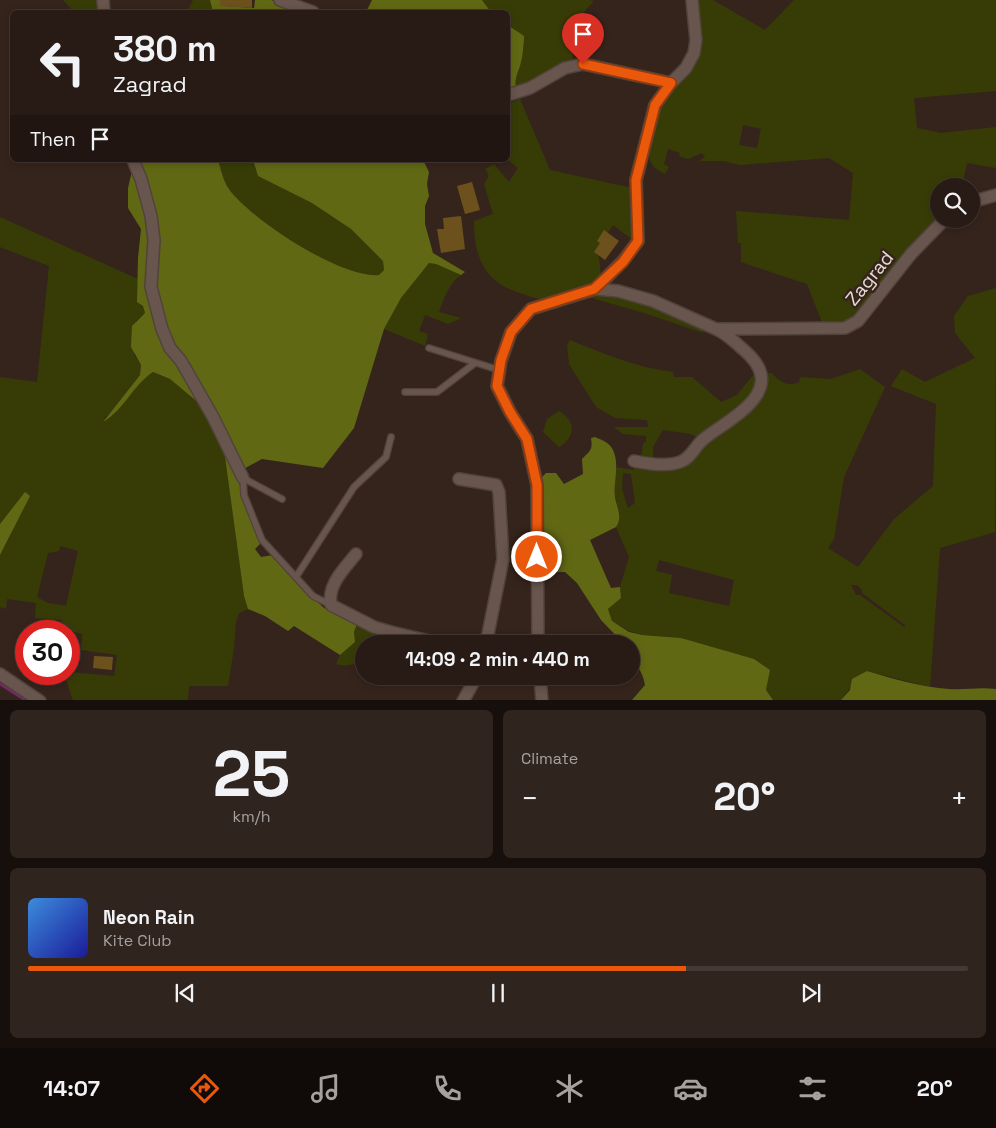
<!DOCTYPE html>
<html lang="en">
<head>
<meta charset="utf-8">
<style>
  body { margin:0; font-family:"Space Grotesk",sans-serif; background:#30241e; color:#f1f3f6; height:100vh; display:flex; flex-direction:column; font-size:19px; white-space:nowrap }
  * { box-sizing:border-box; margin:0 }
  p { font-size:16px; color:#a5a1a0 }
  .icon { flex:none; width:28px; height:28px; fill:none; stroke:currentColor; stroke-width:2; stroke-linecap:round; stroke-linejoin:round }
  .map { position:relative; height:700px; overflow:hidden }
  .sheet { display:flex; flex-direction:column; gap:10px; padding:10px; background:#160f0c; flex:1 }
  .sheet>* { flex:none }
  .guide { position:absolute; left:10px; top:10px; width:500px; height:152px; border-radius:8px; box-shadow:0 2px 8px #0003,0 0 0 1px #443934; background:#281b15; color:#f1f3f6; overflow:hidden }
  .fabs { position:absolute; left:930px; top:178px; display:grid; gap:10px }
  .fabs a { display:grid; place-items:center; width:50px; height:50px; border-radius:50%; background:#281b15; box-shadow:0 2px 8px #0003,0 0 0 1px #443934; font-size:25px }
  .speed { position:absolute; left:15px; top:620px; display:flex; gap:10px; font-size:25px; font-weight:700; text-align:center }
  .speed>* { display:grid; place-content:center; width:65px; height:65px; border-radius:50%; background:#281b15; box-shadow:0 2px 8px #0003,0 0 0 1px #443934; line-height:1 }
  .speed .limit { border:8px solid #d22; background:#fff; color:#111 }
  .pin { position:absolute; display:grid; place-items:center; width:42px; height:42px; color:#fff; margin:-51px -21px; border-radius:50% 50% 50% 0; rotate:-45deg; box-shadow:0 0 5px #0007 }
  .pin .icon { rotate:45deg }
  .me { position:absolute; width:55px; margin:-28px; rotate:0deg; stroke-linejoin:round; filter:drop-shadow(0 0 4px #0008) }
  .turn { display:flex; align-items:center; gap:18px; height:105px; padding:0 20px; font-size:22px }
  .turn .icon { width:65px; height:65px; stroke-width:2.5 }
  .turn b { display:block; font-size:35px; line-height:42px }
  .then { display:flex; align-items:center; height:48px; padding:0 20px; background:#0003; gap:10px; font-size:19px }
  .big { font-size:38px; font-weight:800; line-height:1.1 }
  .sheet .tile { flex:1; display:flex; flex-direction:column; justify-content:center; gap:8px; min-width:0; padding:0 18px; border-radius:8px; background:#30241e }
  .sheet .dial { align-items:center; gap:0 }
  .dial b { font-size:65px; line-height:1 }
  .song { display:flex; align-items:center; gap:15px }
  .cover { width:60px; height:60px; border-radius:8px; background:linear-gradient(135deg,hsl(210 70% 55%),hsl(240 70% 35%)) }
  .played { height:5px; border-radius:2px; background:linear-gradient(90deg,#ea580c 70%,#443934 70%) }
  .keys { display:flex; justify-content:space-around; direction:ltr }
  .heat { display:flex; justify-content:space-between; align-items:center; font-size:28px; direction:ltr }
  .sheet .tiles { flex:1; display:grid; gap:10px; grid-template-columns:1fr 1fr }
  .tile:last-child { grid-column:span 2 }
  .trip { position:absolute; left:355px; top:635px; width:285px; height:50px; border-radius:25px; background:#281b15; box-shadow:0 2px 8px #0003,0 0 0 1px #443934; font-weight:800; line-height:50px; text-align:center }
  .dock { display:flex; height:80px; justify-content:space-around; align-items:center; background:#100b08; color:#a5a1a0 }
  .dock .icon { width:35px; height:35px }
  .dock .current { color:#ea580c }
  .dock b { font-size:22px; color:#f1f3f6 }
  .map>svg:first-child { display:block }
</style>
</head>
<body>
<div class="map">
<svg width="996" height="701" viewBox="0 0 996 701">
  <rect width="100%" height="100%" fill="#35241c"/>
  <!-- green -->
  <g fill="#373c07" fill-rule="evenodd">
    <polygon points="63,0 101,0 102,12 74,12"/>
    <polygon points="193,0 210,0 213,12 187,12"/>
    <path d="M 482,0 L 588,0 L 594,1 L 573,24 L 566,21 L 562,29 L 571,34 L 573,60 L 533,82 L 516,87 C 511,64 542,43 508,25 L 508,12 L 491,12 Z"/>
    <path d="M 698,0 L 713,0 L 765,30 L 794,0 L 996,0 L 996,91 L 914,98 L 917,128 L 941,133 L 996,127 L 996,168 L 967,163 L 962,186 L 939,186 L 939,219 L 865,309 L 847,324 L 823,325 L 807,284 L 741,262 L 741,243 L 738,243 L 736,211 L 849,220 L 853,173 L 829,158 L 740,165 L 724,161 L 699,161 L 705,157 L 702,153 L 688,159 L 679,156 L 680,153 L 668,149 L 664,164 L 669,167 L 665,174 L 655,168 L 651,163 L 648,151 L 655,115 L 700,44 L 701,22 ZM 743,125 L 761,129 L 757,148 L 739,145 Z"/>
    <path d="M 520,99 L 550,170 L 632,188 L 634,241 L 613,225 L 598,248 L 601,276 C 588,289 582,290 564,295 C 557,296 548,300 542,299 C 535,299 529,296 523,294 C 485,283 474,259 474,221 L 493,214 L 484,184 L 489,176 L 485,169 L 494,164 L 509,182 L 518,168 L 508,160 L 508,104 Z"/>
    <path d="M 218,160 L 253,160 L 258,176 L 312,203 L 351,229 L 383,261 L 384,270 L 379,275 C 342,279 250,219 229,189 C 223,181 221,169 218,160 Z"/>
    <path d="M 0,217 L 138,279 L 137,302 L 143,306 L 145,313 L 136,321 L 134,355 L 141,365 L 140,375 L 109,414 L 103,419 L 112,416 L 142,379 L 153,372 L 170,379 L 208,412 L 225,457 L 244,596 L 248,609 L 239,613 L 236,621 L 234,648 L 228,686 L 189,686 L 188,700 L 73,700 L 64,674 L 69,672 L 114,676 L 117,655 L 81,650 L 82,634 L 61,629 L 62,620 L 35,618 L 36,603 L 7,599 L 6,609 L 0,607 L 0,555 L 11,534 L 25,493 L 0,524 L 0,377 L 37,382 L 49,266 L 0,247 ZM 60,546 L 78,551 L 66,606 L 48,603 L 37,597 L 48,553 L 59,551 Z"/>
    <path d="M 429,263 L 436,264 L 461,275 C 450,282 443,300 439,312 L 461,318 L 448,324 L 425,315 L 419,331 L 428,334 L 425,346 L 384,329 L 401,298 Z"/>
    <path d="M 996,288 L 995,532 L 940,548 L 930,687 L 867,671 C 859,676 846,693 841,700 L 773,700 L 766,690 L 770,670 L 681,638 L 642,635 L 629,631 L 612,621 L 608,609 L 621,598 L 620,587 L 629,557 L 616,527 L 620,515 L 615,496 L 615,467 L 634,470 L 634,464 L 666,467 L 697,451 L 739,416 L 764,373 L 771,373 C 780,381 787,388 799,382 L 800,377 L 831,379 L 860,369 L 885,387 L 844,477 L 834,539 L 828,548 L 858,567 L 894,519 L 933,486 L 936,404 L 891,386 L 902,369 L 925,382 L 975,358 L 955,333 L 954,316 L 968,296 ZM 623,473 L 631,474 L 635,503 L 628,508 L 622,489 ZM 659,560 L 734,580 L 729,606 L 669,593 L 672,575 L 656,571 ZM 851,585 L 857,585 L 862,590 L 862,593 L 906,626 L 904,627 L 860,595 L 856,595 Z"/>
    <polygon points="599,292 650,302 703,329 703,333 644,313 585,296"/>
    <path d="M 570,340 C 602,353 638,368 673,372 L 674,377 L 692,377 L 721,402 L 737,395 L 758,369 L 754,397 L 700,438 L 690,434 L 663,430 L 653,447 L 653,460 L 641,459 L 643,443 L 646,442 L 646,436 L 623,434 L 614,427 L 648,427 L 647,420 L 615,418 L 596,407 L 569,364 L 567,345 Z"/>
    <path d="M 559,411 C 576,421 576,437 559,447 L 543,432 L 547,419 Z"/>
    <path d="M 357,624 L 426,644 L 364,644 L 364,660 C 355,665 346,667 336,664 L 340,655 L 355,642 L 354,632 Z"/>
  </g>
  <!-- forest -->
  <g fill="#616814">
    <polygon points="210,0 225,0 225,6 254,8 255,0 271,0 307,12 213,12"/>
    <polygon points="372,0 482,0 491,12 366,12"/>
    <path d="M 508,25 L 524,36 C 524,45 523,54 521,62 C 519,71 514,78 516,87 L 508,89 Z"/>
    <path d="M 139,160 L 218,160 C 221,169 223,181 229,189 C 250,219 342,279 379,275 L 384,270 L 383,261 L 351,229 L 312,203 L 258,176 L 253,160 L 423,160 L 429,172 L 427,184 L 429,196 L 425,206 L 425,224 L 433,253 L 465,272 L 461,275 L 436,264 L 429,263 L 401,298 L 384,329 L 354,428 L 323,468 L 262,459 L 238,472 C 240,497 249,521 262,542 L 255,549 L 261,557 L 273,555 L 293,579 L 324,608 L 357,624 L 354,632 L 355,642 L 340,655 L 294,626 L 288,631 L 265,616 L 248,609 L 244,596 L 225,457 L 208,411 L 170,379 L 153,372 C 133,385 124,410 103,422 L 140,375 L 141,365 L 131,347 L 132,326 L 145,313 L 143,306 L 137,302 L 138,258 L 141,229 L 128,208 L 128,188 L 132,171 L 141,166 Z"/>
    <path d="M 595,437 C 602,440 610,443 613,450 C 620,465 613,482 615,497 C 617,508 623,517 616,527 L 590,540 L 611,588 L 620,587 L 621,598 L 608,609 L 612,621 L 629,632 L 642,635 L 681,638 L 754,659 L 770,670 L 766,690 L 773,700 L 632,700 L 645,685 C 643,670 631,660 631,644 L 624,644 L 601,620 L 577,583 L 565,572 L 556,572 L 542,576 L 539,480 L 546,473 L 556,473 L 564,484 L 583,474 L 582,459 C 590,451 593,450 591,438 Z"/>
    <polygon points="25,492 30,496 0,555 0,524"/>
    <path d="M 867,671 C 894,679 921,687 949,689 C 965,690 979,687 996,689 L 996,700 L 841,700 L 850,690 L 852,679 Z"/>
  </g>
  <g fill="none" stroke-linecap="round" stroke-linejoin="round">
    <!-- stream -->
    <polyline stroke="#732966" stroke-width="3" points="0,684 27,701"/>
  </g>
  <!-- building -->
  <g fill="#6c511d">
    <polygon points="220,0 252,0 252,8 220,6"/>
    <polygon points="472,182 480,210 465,214 457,186"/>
    <polygon points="461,216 465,249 441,253 437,229 444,229 443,218"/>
    <polygon points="604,230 619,241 605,260 594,252 600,243 597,241"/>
    <polygon points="69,642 80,644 78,656 69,655"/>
    <polygon points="94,656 113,657 112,670 93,668"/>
  </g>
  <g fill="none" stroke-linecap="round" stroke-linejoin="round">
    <!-- lane casing -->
    <g stroke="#51433c" stroke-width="8">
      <g id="lane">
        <polyline points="429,348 499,370"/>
        <polyline points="405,392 437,392 475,363"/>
        <polyline points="243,478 244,495 262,540 313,596 331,605"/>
        <polyline points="243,478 282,499"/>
        <polyline points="296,577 354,487 386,457 391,437"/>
      </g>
    </g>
    <!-- street casing -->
    <g stroke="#51433c" stroke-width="14">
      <g id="street">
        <polyline points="103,0 104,12"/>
        <polyline points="280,0 313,12"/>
        <polyline points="508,95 530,88 565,68 583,64 671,83"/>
        <polyline points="133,160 141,179 151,216 154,240 151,287 162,329 170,348 181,361 213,417 243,478"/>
        <polyline points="971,202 996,195"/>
        <polyline points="595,289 618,291 653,301 716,329 845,328 858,321 911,254 945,219"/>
        <path d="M 634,461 C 648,464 666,467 680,462 C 692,458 695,445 705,438 C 734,416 789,390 745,351 C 736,343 728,335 718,330"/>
        <polyline points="459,479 496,485 499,492 503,559 486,644"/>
        <path d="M 356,554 C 344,569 327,585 331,605 L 374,627 L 391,632 L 442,644"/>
        <polyline points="538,644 537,485 527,439 510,412 497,386 501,361 511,332 531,309 595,289 623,261 638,241 636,180 655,105 671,83 686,68 694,53 696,40 692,0"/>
        <polyline points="0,674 40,701"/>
        <polyline points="540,676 542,701"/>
        <polyline points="463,701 477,676"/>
      </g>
    </g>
    <!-- lane -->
    <use href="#lane" stroke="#68554d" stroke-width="5.5"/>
    <!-- street -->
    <use href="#street" stroke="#68554d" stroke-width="11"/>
  </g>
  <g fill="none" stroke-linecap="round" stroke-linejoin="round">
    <!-- route casing -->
    <g stroke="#983908" stroke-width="12">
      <polyline id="route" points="537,557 537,485 527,439 510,412 497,386 501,360 511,332 531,309 594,289 623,262 638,241 636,180 655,105 671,83 583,64"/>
    </g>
    <!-- route -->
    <use href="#route" stroke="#ea580c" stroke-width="9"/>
  </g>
  <g text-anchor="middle" stroke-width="5" stroke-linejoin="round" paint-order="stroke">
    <!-- street labels -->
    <g font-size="19" fill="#e7dbd6" stroke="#35241c">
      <text transform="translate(869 278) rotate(-51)" y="7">Zagrad</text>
    </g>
  </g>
</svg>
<div class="fabs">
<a><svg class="icon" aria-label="search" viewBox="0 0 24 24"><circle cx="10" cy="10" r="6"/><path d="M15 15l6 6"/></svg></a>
</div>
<div class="speed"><div class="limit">30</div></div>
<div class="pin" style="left:583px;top:64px;background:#d93025"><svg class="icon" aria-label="arrive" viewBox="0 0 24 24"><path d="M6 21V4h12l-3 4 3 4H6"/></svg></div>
<svg class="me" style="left:537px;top:557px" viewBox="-20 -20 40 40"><circle r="17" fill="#ea580c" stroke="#fff" stroke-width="3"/><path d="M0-11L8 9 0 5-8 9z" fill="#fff"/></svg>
<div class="trip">14:09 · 2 min · 440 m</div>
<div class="guide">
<div class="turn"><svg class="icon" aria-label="left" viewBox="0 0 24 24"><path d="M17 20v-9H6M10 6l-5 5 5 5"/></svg><div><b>380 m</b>Zagrad</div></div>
<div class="then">Then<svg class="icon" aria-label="arrive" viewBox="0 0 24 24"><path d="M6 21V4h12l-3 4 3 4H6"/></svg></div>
</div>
</div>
<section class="sheet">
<div class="tiles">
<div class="tile dial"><b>25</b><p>km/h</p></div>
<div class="tile"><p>Climate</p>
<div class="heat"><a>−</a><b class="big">20°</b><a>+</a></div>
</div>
<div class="tile">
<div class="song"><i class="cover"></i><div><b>Neon Rain</b><p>Kite Club</p></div></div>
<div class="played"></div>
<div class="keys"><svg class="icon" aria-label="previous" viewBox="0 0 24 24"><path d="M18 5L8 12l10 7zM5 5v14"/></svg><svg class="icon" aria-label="pause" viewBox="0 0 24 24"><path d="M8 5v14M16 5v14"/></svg><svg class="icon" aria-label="next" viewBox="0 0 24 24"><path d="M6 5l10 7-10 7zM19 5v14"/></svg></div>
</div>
</div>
</section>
<nav class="dock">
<b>14:07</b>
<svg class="icon current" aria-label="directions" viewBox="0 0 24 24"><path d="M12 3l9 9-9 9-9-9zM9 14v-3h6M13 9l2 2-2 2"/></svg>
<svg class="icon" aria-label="music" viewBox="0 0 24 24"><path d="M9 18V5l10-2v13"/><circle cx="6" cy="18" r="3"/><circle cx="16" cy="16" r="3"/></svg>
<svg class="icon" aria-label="phone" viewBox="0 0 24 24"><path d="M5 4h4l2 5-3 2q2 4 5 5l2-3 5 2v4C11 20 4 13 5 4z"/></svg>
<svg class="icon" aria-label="climate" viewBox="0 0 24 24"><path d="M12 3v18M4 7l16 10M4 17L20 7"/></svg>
<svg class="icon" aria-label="car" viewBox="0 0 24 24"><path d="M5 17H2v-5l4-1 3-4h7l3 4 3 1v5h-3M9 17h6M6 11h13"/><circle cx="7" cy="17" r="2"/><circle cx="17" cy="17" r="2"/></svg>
<svg class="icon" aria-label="filters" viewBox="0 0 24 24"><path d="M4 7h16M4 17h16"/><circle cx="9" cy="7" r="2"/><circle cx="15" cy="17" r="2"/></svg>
<b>20°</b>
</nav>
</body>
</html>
